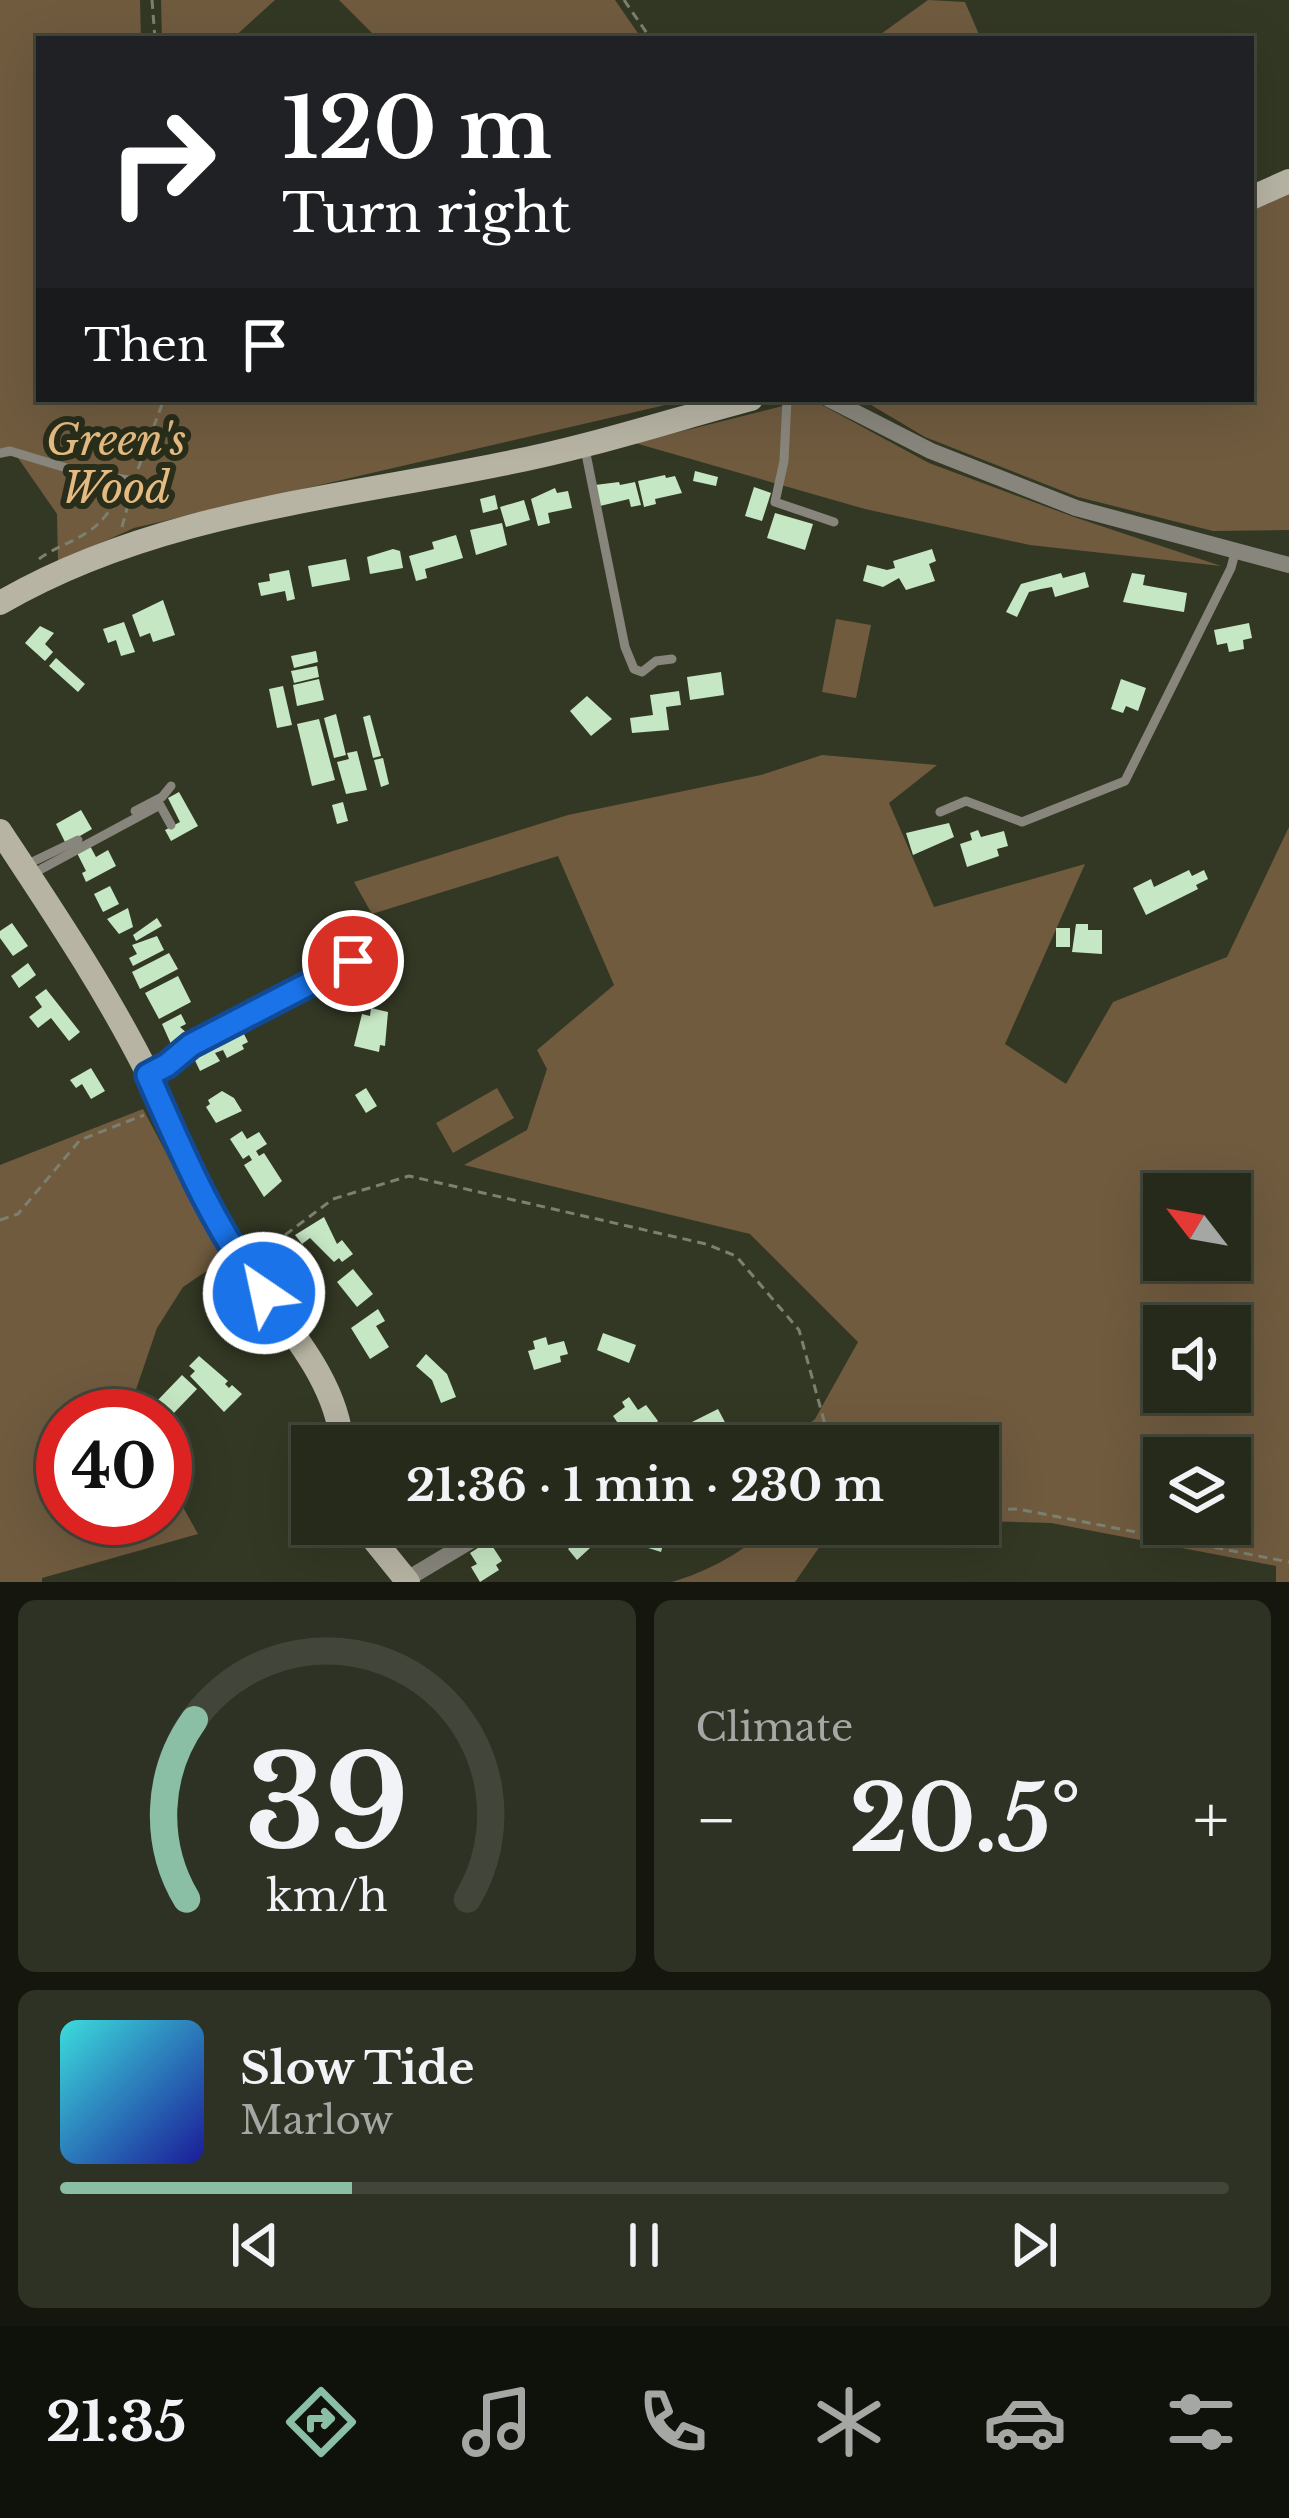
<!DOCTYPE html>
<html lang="en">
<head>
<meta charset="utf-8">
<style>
  body { margin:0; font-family:"Libre Baskerville",serif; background:#2e3224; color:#f1f3f6; height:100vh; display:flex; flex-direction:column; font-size:45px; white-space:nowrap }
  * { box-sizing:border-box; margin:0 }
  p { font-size:39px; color:#a4a7a3 }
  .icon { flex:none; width:66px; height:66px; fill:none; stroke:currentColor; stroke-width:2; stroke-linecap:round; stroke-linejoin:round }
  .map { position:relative; height:1582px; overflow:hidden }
  .sheet { display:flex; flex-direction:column; gap:18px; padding:18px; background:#15170f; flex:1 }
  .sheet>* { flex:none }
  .hud { position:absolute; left:36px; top:36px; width:1218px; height:366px; border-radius:0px; box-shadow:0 12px 48px #0002,0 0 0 3px #42463a; background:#202124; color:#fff; overflow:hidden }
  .needle { width:78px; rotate:301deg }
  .controls { position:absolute; left:1143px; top:1173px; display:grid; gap:24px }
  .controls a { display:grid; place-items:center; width:108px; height:108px; border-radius:0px; background:#262a1b; box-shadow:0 12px 48px #0002,0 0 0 3px #42463a; font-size:60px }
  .speed { position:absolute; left:36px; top:1389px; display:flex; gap:24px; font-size:60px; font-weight:700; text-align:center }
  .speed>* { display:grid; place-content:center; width:156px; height:156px; border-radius:50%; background:#262a1b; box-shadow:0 12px 48px #0002,0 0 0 3px #42463a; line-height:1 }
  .speed .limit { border:18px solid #d22; background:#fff; color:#111 }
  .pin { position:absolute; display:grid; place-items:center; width:102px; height:102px; color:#fff; margin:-51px; border:6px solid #fff; border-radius:50%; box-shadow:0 3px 12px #0007 }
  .me { position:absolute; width:132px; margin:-66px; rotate:326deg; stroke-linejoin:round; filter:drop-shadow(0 0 9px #0008) }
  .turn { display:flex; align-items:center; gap:42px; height:252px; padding:0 48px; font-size:54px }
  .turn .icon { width:156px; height:156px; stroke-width:2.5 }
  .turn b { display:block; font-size:84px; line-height:102px }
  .then { display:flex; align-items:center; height:114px; padding:0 48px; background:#0003; gap:24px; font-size:45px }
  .big { font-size:90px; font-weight:800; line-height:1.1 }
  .sheet .tile { flex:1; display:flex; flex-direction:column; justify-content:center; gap:18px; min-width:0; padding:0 42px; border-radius:18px; background:#2e3224 }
  .sheet .dial { align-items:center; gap:0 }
  .dial svg { height:312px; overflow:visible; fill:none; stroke:#42463a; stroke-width:7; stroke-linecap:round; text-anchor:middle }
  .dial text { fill:#f1f3f6; stroke:none }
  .song { display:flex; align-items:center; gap:36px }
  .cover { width:144px; height:144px; border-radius:18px; background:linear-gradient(135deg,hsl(180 70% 55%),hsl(240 70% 35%)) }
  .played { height:12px; border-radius:6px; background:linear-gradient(90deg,#8abfa5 25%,#42463a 25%) }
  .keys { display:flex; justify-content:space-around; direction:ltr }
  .heat { display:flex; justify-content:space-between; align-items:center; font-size:66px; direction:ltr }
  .sheet .tiles { flex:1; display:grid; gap:18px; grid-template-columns:1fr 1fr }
  .tile:last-child { grid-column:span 2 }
  .trip { position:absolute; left:291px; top:1425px; width:708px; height:120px; border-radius:0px; background:#262a1b; box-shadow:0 12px 48px #0002,0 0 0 3px #42463a; font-weight:800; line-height:120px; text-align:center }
  .dock { display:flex; height:192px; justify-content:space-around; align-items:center; background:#0f110b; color:#a4a7a3 }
  .dock .icon { width:84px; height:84px }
  .dock .on { color:#8abfa5 }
  .dock b { font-size:54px; color:#f1f3f6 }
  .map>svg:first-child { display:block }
</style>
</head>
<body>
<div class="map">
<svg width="1289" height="1582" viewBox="0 0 1289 1582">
  <rect width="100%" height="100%" fill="#333824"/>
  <!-- green -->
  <g fill="#705b3f" fill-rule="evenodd">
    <polygon points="0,0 140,0 141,39 39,39 39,399 691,399 134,528 58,562 57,514 16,455 0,458"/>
    <polygon points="161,0 275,0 232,39 162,39"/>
    <polygon points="339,0 615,0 642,39 378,39"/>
    <polygon points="928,0 965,2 981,39 874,39"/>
    <polygon points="1289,191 1289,530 1213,531 1078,497 925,437 861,399 1251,399 1251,208"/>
    <polygon points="811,399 929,463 1074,517 1221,566 1030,545 865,509 635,443"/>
    <polygon points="836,619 871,625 856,698 822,692"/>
    <path d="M 822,755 L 937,765 L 889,803 L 934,907 L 1085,864 L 1005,1044 L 1066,1084 L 1113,1002 L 1227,957 L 1289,827 L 1289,1582 L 1276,1582 L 1276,1566 L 1051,1523 L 978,1521 L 978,1446 L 799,1446 L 802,1430 L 815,1419 L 858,1342 L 750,1234 L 464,1165 L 527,1130 L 547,1069 L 537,1050 L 614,985 L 558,856 L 372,914 L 354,882 L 568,815 L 761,775 ZM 1164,1194 L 1230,1194 L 1230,1260 L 1164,1260 ZM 1164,1326 L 1230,1326 L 1230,1392 L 1164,1392 ZM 1164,1458 L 1230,1458 L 1230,1524 L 1164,1524 Z"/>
    <polygon points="497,1088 514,1118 453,1153 436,1123"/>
    <polygon points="143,1109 223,1260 183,1287 157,1328 129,1410 132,1416 63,1416 63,1518 165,1518 165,1475 198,1534 42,1578 42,1582 0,1582 0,1165"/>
    <path d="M 769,1524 L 830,1524 L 825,1539 L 795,1582 L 671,1582 C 698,1576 755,1548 769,1524 Z"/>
  </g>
  <!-- building -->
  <g fill="#c6e7c3">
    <polygon points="695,471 718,477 716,486 693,481"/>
    <polygon points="665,475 666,478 675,476 682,493 655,499 656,504 644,507 638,481"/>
    <polygon points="619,482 620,485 635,482 641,505 631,507 629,499 600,506 595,485"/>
    <polygon points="754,487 771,493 762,521 745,516"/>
    <polygon points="555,488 557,493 568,491 572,508 548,513 550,523 538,526 531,499"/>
    <polygon points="495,495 498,509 483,513 480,499"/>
    <polygon points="524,500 530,520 506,527 500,507"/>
    <polygon points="775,513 813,524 805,550 767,538"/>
    <polygon points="502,523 507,545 476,555 470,530"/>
    <polygon points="456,535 463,558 425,569 427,578 416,581 409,556 434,549 432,542"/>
    <polygon points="393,549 400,551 403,568 370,574 367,557"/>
    <polygon points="932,549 936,561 929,564 935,581 906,590 899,578 883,587 863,581 867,565 887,570 895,568 893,561"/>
    <polygon points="346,559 350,580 312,587 308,566"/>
    <polygon points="289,570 295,599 287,601 285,591 261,596 258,583 270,581 269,574"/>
    <polygon points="1085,572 1089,587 1055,597 1052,587 1041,589 1029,592 1017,617 1006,612 1021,584 1061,573 1063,578"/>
    <polygon points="1132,573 1145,575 1143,585 1187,593 1184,612 1123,602"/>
    <polygon points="163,600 175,635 153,642 150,633 140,637 132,615"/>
    <polygon points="124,622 135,652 121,656 116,640 108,643 103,629"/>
    <polygon points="1249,623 1252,638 1243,640 1244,649 1229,652 1227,643 1217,645 1214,630"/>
    <polygon points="40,626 54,633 45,644 53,652 45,661 25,643"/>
    <polygon points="316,651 318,662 294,668 291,656"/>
    <polygon points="56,658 85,684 78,692 49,666"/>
    <polygon points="317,666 319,677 294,683 291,671"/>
    <polygon points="721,672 724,695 690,700 687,677"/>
    <polygon points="319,679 324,700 297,706 293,685"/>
    <polygon points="1121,679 1146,688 1138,711 1126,706 1123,713 1111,709"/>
    <polygon points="283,686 292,725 277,728 269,689"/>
    <polygon points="679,691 681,705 666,707 669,730 632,733 630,718 653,715 650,695"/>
    <polygon points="587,696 612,719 591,736 570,711"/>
    <polygon points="336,714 346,755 334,758 324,718"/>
    <polygon points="370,715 381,756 373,758 363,717"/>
    <polygon points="319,719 335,780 312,786 297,724"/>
    <polygon points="357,751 367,790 346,794 337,762 349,759 347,753"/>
    <polygon points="383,758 389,784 381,787 374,760"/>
    <polygon points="179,792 198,826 171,841 165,830 180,822 168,798"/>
    <polygon points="343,802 348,821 337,824 332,805"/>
    <polygon points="81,810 92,829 66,844 56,824"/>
    <polygon points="949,823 954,837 913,855 906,833"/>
    <polygon points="978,830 981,837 1004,831 1008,846 997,849 999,856 967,867 960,844 972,840 970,833"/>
    <polygon points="89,844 96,857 108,850 116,866 86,882 82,873 86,871 76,851"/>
    <polygon points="1189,870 1192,876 1204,870 1208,879 1196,885 1198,889 1146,915 1133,888 1151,879 1154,887"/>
    <polygon points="110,886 119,904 103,912 94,894"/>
    <polygon points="128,908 133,927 119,934 107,919"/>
    <polygon points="157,918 162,926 136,941 133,935"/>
    <polygon points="12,923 28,946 13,956 0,938 0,931"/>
    <polygon points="1076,924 1088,924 1088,930 1102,930 1102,954 1072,952"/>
    <rect x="1056" y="928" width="14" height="19"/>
    <polygon points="157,936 164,950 133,966 129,958 137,954 132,945"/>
    <polygon points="343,936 352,955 333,964 324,945"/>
    <polygon points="169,953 178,969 140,989 132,972"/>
    <polygon points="28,963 36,975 19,988 11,976"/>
    <polygon points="178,976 191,1002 159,1019 145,993"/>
    <polygon points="46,989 80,1032 69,1041 51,1018 38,1028 29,1017 42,1007 35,997"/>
    <polygon points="371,1008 388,1012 385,1046 380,1045 379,1052 354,1046 362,1014 370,1016"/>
    <polygon points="181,1014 186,1024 180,1027 189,1035 171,1044 162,1024"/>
    <polygon points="234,1028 236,1033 242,1030 248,1042 242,1045 244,1049 227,1058 223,1050 215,1053 220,1061 200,1071 190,1050"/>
    <polygon points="91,1068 105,1091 91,1099 82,1084 76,1088 70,1080"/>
    <polygon points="366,1088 377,1106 366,1113 355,1095"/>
    <polygon points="222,1091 234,1098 242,1111 216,1123 206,1107 210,1104 208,1100"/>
    <polygon points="242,1131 247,1139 259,1132 267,1144 256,1151 259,1156 264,1153 282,1181 264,1197 244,1165 252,1160 249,1155 243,1159 230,1139"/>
    <polygon points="324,1217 337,1244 342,1240 353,1254 342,1262 339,1258 334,1262 310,1238 302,1244 295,1235"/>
    <polygon points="353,1269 373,1294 357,1307 337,1282"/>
    <polygon points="378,1309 385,1321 376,1326 389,1347 370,1359 351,1328"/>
    <polygon points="603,1333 636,1345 629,1363 597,1350"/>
    <polygon points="546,1337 548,1345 564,1341 568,1354 560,1356 561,1362 534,1370 528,1351 535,1349 533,1341"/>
    <polygon points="426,1354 447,1374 456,1397 441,1403 432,1380 416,1366"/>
    <polygon points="199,1356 228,1381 225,1384 229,1388 232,1385 242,1394 224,1412 190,1376 195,1371 189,1366"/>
    <polygon points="182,1375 197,1389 171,1416 156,1402"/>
    <polygon points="629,1397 638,1410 646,1405 658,1421 633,1445 613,1416 625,1407 622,1402"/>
    <polygon points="718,1409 728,1428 723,1430 729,1443 713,1446 706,1432 693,1438 686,1425"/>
    <polygon points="651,1524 669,1524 661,1552 645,1547"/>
    <polygon points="593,1526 603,1536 577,1560 568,1549"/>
    <polygon points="489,1541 502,1561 496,1565 499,1570 480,1582 471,1567 477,1564 470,1553"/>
  </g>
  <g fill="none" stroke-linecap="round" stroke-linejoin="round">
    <!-- path -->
    <g stroke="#7c8070" stroke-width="3" stroke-dasharray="9 6" stroke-linecap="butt">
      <polyline points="152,0 155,39"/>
      <polyline points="624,0 651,39"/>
      <polyline points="138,469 164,399"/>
      <polyline points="122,527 132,490"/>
      <path d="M 39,559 C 56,546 81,540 98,524 C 110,512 111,505 128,500"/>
      <polyline points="0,1220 18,1214 80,1140 144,1115"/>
      <polyline points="261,1253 333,1199 409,1176 706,1244 736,1256 799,1330 831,1446"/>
      <polyline points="978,1510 1018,1509 1289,1562"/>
    </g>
    <!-- lane -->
    <g stroke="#88867c" stroke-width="9">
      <polyline points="787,399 784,461 775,502 834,522"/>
      <polyline points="585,449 625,647 634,669 642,672 656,661 672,659"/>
      <polyline points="0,453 10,451 80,472 134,481"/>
      <polyline points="135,811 162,797 171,786"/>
      <polyline points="940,812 966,801 1022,822 1125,781 1231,568 1236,549"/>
      <polyline points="28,864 78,840"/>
      <polyline points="32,874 160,805 171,825"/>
      <polyline points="149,1074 167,1065 191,1045 353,961"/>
    </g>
    <!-- street -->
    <g stroke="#88867c" stroke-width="16">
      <polyline points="829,399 931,451 1076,508 1289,565"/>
      <polyline points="407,1579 499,1524"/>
    </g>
    <!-- secondary -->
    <g stroke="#b7b4a4" stroke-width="24">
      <polyline points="1251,198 1289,181"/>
      <path d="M 0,603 C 153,514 332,499 502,464 C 586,448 669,421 751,399"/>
      <path d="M 0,831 C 52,910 106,990 148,1074 C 176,1132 201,1191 233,1248 C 268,1309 337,1370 342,1446"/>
      <polyline points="361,1524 408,1582"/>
    </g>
  </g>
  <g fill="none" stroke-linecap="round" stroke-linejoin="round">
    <!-- route casing -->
    <g stroke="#114b97" stroke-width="30">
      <path id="route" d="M 264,1293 C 213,1227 181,1150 148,1075 L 167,1065 L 191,1045 L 353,961"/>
    </g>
    <!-- route -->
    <use href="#route" stroke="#1a73e8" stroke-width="21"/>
  </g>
  <g text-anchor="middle" stroke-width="12" stroke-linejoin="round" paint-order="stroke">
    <!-- park labels -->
    <g font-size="42" font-style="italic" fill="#e6bb82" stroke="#292e1b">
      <text x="116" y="455">Green's<tspan x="116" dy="48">Wood</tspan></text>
    </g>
  </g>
</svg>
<div class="controls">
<a><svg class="needle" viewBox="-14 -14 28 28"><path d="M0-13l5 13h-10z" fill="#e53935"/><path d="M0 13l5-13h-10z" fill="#a4a7a3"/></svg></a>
<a><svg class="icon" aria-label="sound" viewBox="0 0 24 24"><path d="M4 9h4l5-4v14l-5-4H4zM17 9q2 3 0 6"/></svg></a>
<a><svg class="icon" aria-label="layers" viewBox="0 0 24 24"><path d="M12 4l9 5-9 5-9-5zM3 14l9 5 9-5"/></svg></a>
</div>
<div class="speed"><div class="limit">40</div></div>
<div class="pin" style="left:353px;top:961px;background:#d93025"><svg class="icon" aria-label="arrive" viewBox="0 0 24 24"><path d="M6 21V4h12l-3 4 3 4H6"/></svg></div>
<svg class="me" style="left:264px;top:1293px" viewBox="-20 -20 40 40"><circle r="17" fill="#1a73e8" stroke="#fff" stroke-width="3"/><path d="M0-11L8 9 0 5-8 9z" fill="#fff"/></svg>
<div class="trip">21:36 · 1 min · 230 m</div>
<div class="hud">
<div class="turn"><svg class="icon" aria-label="right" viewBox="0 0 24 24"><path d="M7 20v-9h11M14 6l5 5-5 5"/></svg><div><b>120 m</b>Turn right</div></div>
<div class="then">Then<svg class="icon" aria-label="arrive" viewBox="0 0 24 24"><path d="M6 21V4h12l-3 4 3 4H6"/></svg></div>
</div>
</div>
<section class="sheet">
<div class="tiles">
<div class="tile dial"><svg viewBox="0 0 100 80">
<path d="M14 69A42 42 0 1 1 86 69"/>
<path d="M14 69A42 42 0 0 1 16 23" stroke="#8abfa5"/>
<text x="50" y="56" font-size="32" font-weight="700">39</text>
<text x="50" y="72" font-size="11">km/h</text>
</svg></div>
<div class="tile"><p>Climate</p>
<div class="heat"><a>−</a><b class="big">20.5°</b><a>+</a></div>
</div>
<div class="tile">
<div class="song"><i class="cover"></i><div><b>Slow Tide</b><p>Marlow</p></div></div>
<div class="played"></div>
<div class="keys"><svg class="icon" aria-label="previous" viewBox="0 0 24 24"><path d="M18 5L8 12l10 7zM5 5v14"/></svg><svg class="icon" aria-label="pause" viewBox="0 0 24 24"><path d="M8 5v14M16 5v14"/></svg><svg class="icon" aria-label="next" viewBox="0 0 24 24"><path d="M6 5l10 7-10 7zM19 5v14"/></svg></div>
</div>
</div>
</section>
<nav class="dock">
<b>21:35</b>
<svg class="icon on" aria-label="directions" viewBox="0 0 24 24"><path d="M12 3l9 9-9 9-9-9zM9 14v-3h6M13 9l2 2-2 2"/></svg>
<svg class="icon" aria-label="music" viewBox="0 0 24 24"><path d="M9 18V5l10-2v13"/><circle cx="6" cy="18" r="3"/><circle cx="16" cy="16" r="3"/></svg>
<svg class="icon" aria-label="phone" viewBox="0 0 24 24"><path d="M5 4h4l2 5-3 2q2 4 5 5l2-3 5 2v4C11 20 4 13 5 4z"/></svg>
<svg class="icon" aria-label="climate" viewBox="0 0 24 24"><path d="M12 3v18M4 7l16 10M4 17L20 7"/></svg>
<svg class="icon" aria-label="car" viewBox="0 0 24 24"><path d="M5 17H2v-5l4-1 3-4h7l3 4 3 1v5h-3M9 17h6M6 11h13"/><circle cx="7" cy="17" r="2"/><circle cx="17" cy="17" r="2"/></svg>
<svg class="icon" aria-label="filters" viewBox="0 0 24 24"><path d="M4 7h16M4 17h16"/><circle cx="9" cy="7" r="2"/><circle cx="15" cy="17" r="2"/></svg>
</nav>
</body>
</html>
